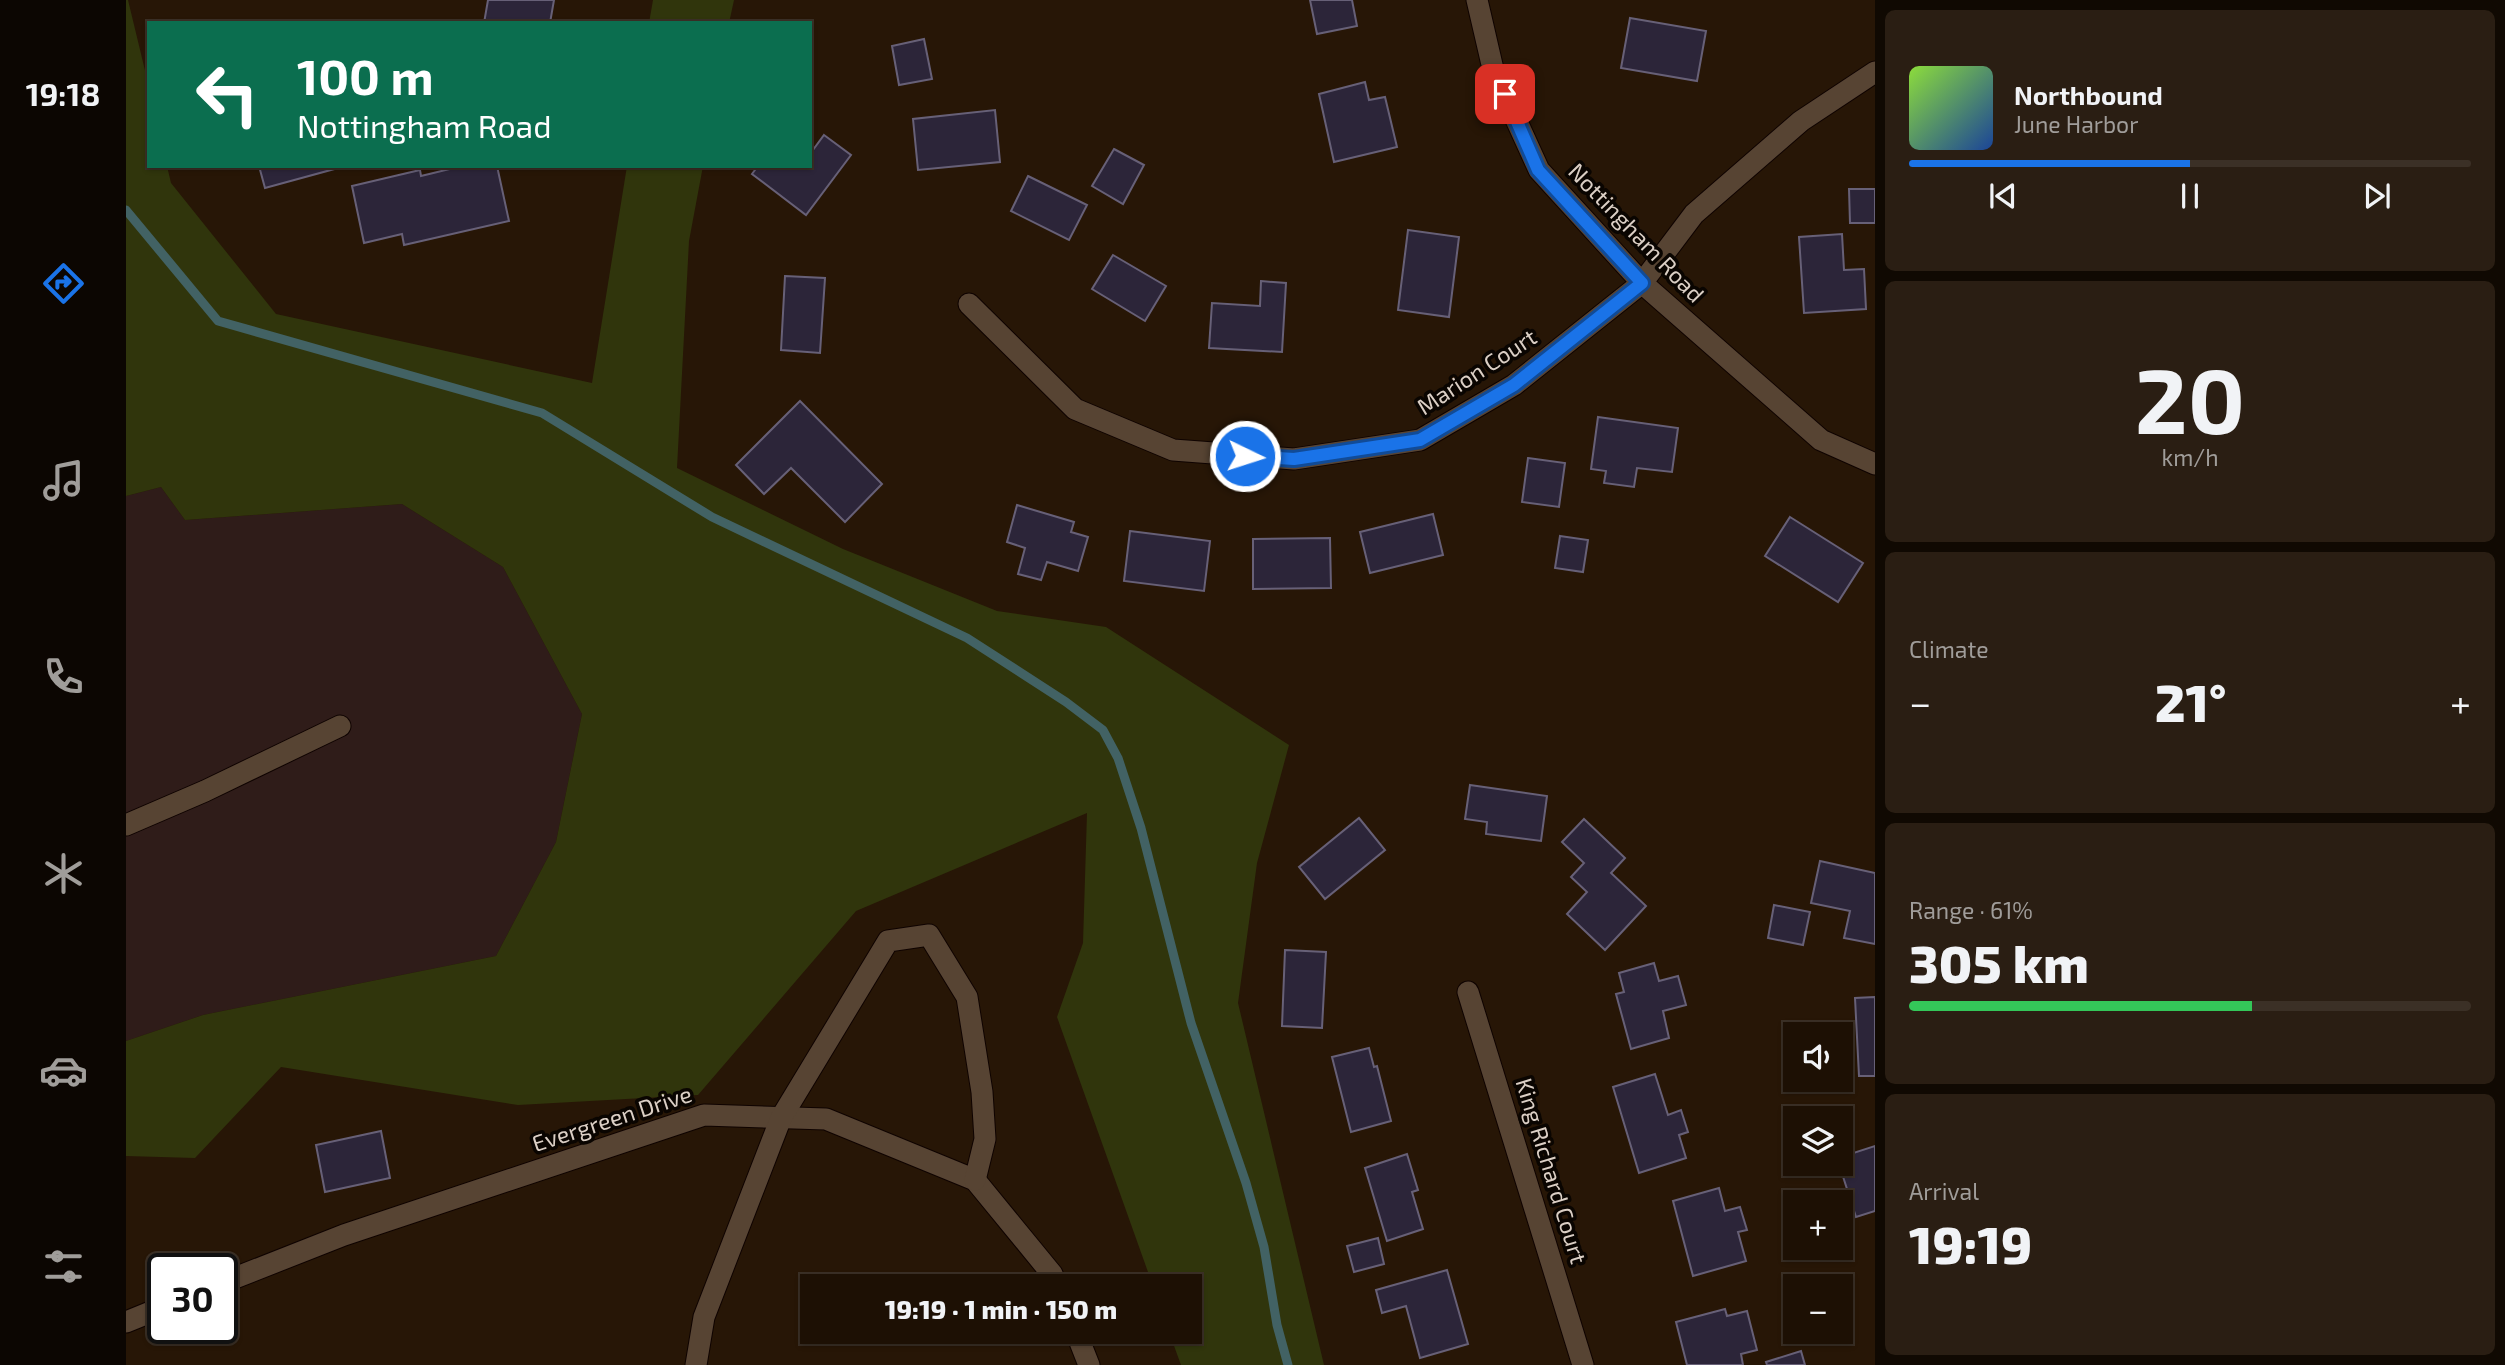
<!DOCTYPE html>
<html lang="en">
<head>
<meta charset="utf-8">
<style>
  body { margin:0; font-family:"Exo 2",sans-serif; background:#2a1e13; color:#f1f3f6; height:100vh; display:flex; flex-direction:column; font-size:26px; white-space:nowrap }
  * { box-sizing:border-box; margin:0 }
  p { font-size:23px; color:#a09d9a }
  .icon { flex:none; width:38px; height:38px; fill:none; stroke:currentColor; stroke-width:2; stroke-linecap:round; stroke-linejoin:round }
  .map { position:relative; flex:1; overflow:hidden }
  .panel { display:flex; flex-direction:column; gap:10px; padding:10px; background:#100902; width:630px }
  .panel>* { flex:none }
  .top-card { position:absolute; left:21px; top:21px; width:665px; height:147px; border-radius:0px; box-shadow:0 2px 5px #0004,0 0 0 2px #3b3026; background:#0b6e4f; color:#fff; overflow:hidden }
  .buttons { position:absolute; left:1657px; top:1022px; display:grid; gap:14px }
  .buttons a { display:grid; place-items:center; width:70px; height:70px; border-radius:0px; background:#1d1004; box-shadow:0 2px 5px #0004,0 0 0 2px #3b3026; font-size:35px }
  .speed { position:absolute; left:21px; top:1253px; display:flex; gap:14px; font-size:35px; font-weight:700; text-align:center }
  .speed>* { display:grid; place-content:center; width:91px; height:91px; border-radius:50%; background:#1d1004; box-shadow:0 2px 5px #0004,0 0 0 2px #3b3026; line-height:1 }
  .speed .limit { border:4px solid #111; border-radius:10px; background:#fff; color:#111 }
  .pin { position:absolute; display:grid; place-items:center; width:60px; height:60px; color:#fff; margin:-30px; border-radius:14px; box-shadow:0 4px 10px #0006 }
  .me { position:absolute; width:77px; margin:-38px; rotate:94deg; stroke-linejoin:round; filter:drop-shadow(0 0 5px #0008) }
  .turn { display:flex; align-items:center; gap:24px; height:147px; padding:0 35px; font-size:32px }
  .turn .icon { width:91px; height:91px; stroke-width:2.5 }
  .turn b { display:block; font-size:49px; line-height:60px }
  .big { font-size:52px; font-weight:800; line-height:1.1 }
  .panel .widget { flex:1; display:flex; flex-direction:column; justify-content:center; gap:10px; min-width:0; padding:0 24px; border-radius:10px; background:#2a1e13 }
  .panel .dial { align-items:center; gap:0 }
  .dial b { font-size:91px; line-height:1 }
  .song { display:flex; align-items:center; gap:21px }
  .cover { width:84px; height:84px; border-radius:10px; background:linear-gradient(135deg,hsl(90 70% 55%),hsl(220 70% 35%)) }
  .played { height:7px; border-radius:4px; background:linear-gradient(90deg,#1a73e8 50%,#3b3026 50%) }
  .keys { display:flex; justify-content:space-around; direction:ltr }
  .heat { display:flex; justify-content:space-between; align-items:center; font-size:38px; direction:ltr }
  .charge { height:10px; border-radius:5px; background:linear-gradient(90deg,#34c759 61%,#3b3026 0) }
  .trip { position:absolute; left:674px; top:1274px; width:402px; height:70px; border-radius:0px; background:#1d1004; box-shadow:0 2px 5px #0004,0 0 0 2px #3b3026; font-weight:800; line-height:70px; text-align:center }
  main { display:flex; flex:1; min-height:0 }
  .tabs { display:flex; flex-direction:column; width:126px; justify-content:space-around; align-items:center; background:#0c0602; color:#a09d9a }
  .tabs .icon { width:49px; height:49px }
  .tabs .on { color:#1a73e8 }
  .tabs b { font-size:32px; color:#f1f3f6 }
  .map>svg:first-child { display:block }
</style>
</head>
<body>
<main>
<nav class="tabs">
<b>19:18</b>
<svg class="icon on" aria-label="directions" viewBox="0 0 24 24"><path d="M12 3l9 9-9 9-9-9zM9 14v-3h6M13 9l2 2-2 2"/></svg>
<svg class="icon" aria-label="music" viewBox="0 0 24 24"><path d="M9 18V5l10-2v13"/><circle cx="6" cy="18" r="3"/><circle cx="16" cy="16" r="3"/></svg>
<svg class="icon" aria-label="phone" viewBox="0 0 24 24"><path d="M5 4h4l2 5-3 2q2 4 5 5l2-3 5 2v4C11 20 4 13 5 4z"/></svg>
<svg class="icon" aria-label="climate" viewBox="0 0 24 24"><path d="M12 3v18M4 7l16 10M4 17L20 7"/></svg>
<svg class="icon" aria-label="car" viewBox="0 0 24 24"><path d="M5 17H2v-5l4-1 3-4h7l3 4 3 1v5h-3M9 17h6M6 11h13"/><circle cx="7" cy="17" r="2"/><circle cx="17" cy="17" r="2"/></svg>
<svg class="icon" aria-label="filters" viewBox="0 0 24 24"><path d="M4 7h16M4 17h16"/><circle cx="9" cy="7" r="2"/><circle cx="15" cy="17" r="2"/></svg>
</nav>
<div class="map">
<svg width="1749" height="1365" viewBox="0 0 1749 1365">
  <rect width="100%" height="100%" fill="#271606"/>
  <!-- commercial -->
  <polygon fill="#2f1c19" points="35,487 59,520 276,504 377,567 456,714 430,842 370,956 77,1015 0,1041 0,496"/>
  <!-- green -->
  <g fill="#30350c">
    <polygon points="0,0 2,0 23,87 23,166 41,166 45,183 150,314 466,383 501,166 577,166 563,241 551,468 717,549 871,611 980,627 1163,745 1131,863 1112,1003 1198,1365 1055,1365 1043,1332 1064,1332 1064,1286 1027,1286 931,1017 957,943 961,813 730,911 572,1095 392,1105 155,1067 69,1158 0,1156 0,1041 77,1015 370,956 430,842 456,714 377,567 276,504 59,520 35,487 0,496"/>
    <polygon points="527,0 608,0 603,23 523,23"/>
  </g>
  <g fill="none" stroke-linecap="round" stroke-linejoin="round">
    <!-- stream -->
    <polyline stroke="#426264" stroke-width="9" points="0,210 92,321 416,413 586,517 841,638 940,702 977,730 992,758 1015,828 1065,1023 1120,1183 1138,1247 1151,1325 1162,1365"/>
  </g>
  <!-- building -->
  <g fill="#2c2539" stroke="#676077" stroke-width="2">
    <polygon points="362,0 428,0 424,23 358,23"/>
    <polygon points="1184,0 1226,0 1231,26 1191,34"/>
    <polygon points="1504,18 1580,31 1571,81 1495,68"/>
    <polygon points="798,39 806,79 773,85 766,46"/>
    <polygon points="1239,82 1243,100 1259,97 1271,147 1208,162 1193,94"/>
    <polygon points="869,110 874,162 792,170 787,119"/>
    <polygon points="698,135 725,155 680,215 626,174 632,166 684,166 684,154"/>
    <polygon points="988,149 1018,165 997,204 966,186"/>
    <polygon points="133,166 211,166 212,168 139,188"/>
    <polygon points="336,166 371,166 383,221 278,245 276,234 238,243 226,186 294,170 295,176"/>
    <polygon points="902,176 961,205 943,240 885,211"/>
    <polygon points="1723,189 1749,189 1749,223 1724,223"/>
    <polygon points="1282,230 1333,237 1323,317 1272,310"/>
    <polygon points="1716,234 1718,270 1738,269 1740,309 1678,313 1673,237"/>
    <polygon points="987,255 1040,286 1019,321 966,289"/>
    <polygon points="659,276 699,278 694,353 655,350"/>
    <polygon points="1135,281 1160,283 1156,352 1083,348 1086,303 1134,306"/>
    <polygon points="674,401 756,484 719,522 665,468 638,494 610,465"/>
    <polygon points="1472,417 1552,428 1546,472 1511,468 1508,487 1478,483 1480,471 1465,469"/>
    <polygon points="1402,458 1439,463 1433,507 1396,502"/>
    <polygon points="891,505 948,522 945,532 962,537 952,571 921,562 915,580 892,574 899,548 881,542"/>
    <polygon points="1307,514 1317,555 1244,573 1234,532"/>
    <polygon points="1664,517 1737,563 1712,602 1639,556"/>
    <polygon points="1004,531 1084,541 1078,591 998,581"/>
    <polygon points="1434,536 1462,540 1457,572 1429,568"/>
    <polygon points="1204,538 1205,588 1127,589 1127,539"/>
    <polygon points="1344,785 1421,796 1415,841 1360,834 1361,822 1339,819"/>
    <polygon points="1233,818 1259,850 1199,899 1173,867"/>
    <polygon points="1458,819 1499,858 1485,873 1520,906 1479,950 1441,914 1461,892 1445,877 1458,863 1436,842"/>
    <polygon points="1694,861 1749,873 1749,944 1718,938 1724,911 1685,903"/>
    <polygon points="1648,905 1684,912 1677,945 1642,938"/>
    <polygon points="1159,950 1200,952 1196,1028 1156,1026"/>
    <polygon points="1528,963 1533,981 1552,976 1560,1005 1537,1011 1543,1038 1505,1049 1490,994 1498,992 1493,973"/>
    <polygon points="1749,997 1749,1076 1733,1076 1729,998"/>
    <polygon points="1243,1048 1248,1067 1251,1066 1265,1121 1225,1132 1206,1057"/>
    <polygon points="1529,1074 1542,1115 1555,1110 1562,1132 1553,1135 1560,1158 1513,1173 1487,1087"/>
    <polygon points="255,1131 264,1178 199,1192 190,1145"/>
    <polygon points="1749,1146 1749,1211 1730,1217 1713,1164 1715,1157"/>
    <polygon points="1281,1154 1292,1190 1286,1192 1297,1229 1261,1241 1239,1168"/>
    <polygon points="1593,1188 1599,1211 1614,1207 1621,1230 1612,1232 1620,1261 1567,1276 1547,1201"/>
    <polygon points="1252,1238 1258,1264 1228,1272 1221,1246"/>
    <polygon points="1321,1270 1342,1344 1294,1358 1280,1306 1256,1313 1250,1290"/>
    <polygon points="1599,1309 1601,1316 1621,1311 1631,1350 1615,1354 1617,1365 1561,1365 1550,1322"/>
    <polygon points="1675,1351 1679,1365 1641,1365 1640,1362"/>
  </g>
  <g fill="none" stroke-linecap="round" stroke-linejoin="round">
    <!-- minor casing -->
    <g stroke="#0f0300" stroke-width="23">
      <g id="minor">
        <polyline points="1351,0 1367,69 1413,170 1516,283 1695,440 1749,464"/>
        <polyline points="843,304 949,409 1047,450 1168,459 1294,440 1388,385 1516,283 1568,214 1675,121 1749,72"/>
        <polyline points="0,825 79,791 214,726"/>
        <polyline points="1342,992 1457,1365"/>
        <polyline points="96,1283 218,1235 578,1115 700,1119 849,1180 926,1274 931,1286"/>
        <polyline points="0,1322 37,1307"/>
        <polyline points="950,1332 963,1365"/>
        <polyline points="570,1365 578,1317 655,1118 762,941 803,935 841,997 856,1092 859,1139 849,1180"/>
      </g>
    </g>
    <!-- minor -->
    <use href="#minor" stroke="#574433" stroke-width="21"/>
  </g>
  <g fill="none" stroke-linecap="round" stroke-linejoin="round">
    <!-- route casing -->
    <g stroke="#114b97" stroke-width="18">
      <polyline id="route" points="1119,456 1168,459 1294,440 1388,385 1516,283 1412,170 1379,94"/>
    </g>
    <!-- route -->
    <use href="#route" stroke="#1a73e8" stroke-width="12"/>
  </g>
  <g text-anchor="middle" stroke-width="7" stroke-linejoin="round" paint-order="stroke">
    <!-- street labels -->
    <g font-size="23" fill="#dbcfc5" stroke="#0a0501">
      <text transform="translate(1510 233) rotate(46)" y="8">Nottingham Road</text>
      <text transform="translate(1351 372) rotate(-33)" y="8">Marion Court</text>
      <text transform="translate(486 1119) rotate(-18)" y="8">Evergreen Drive</text>
      <text transform="translate(1425 1171) rotate(73)" y="8">King Richard Court</text>
    </g>
  </g>
</svg>
<div class="buttons">
<a><svg class="icon" aria-label="sound" viewBox="0 0 24 24"><path d="M4 9h4l5-4v14l-5-4H4zM17 9q2 3 0 6"/></svg></a>
<a><svg class="icon" aria-label="layers" viewBox="0 0 24 24"><path d="M12 4l9 5-9 5-9-5zM3 14l9 5 9-5"/></svg></a>
<a>+</a>
<a>−</a>
</div>
<div class="speed"><div class="limit">30</div></div>
<div class="pin" style="left:1379px;top:94px;background:#d93025"><svg class="icon" aria-label="arrive" viewBox="0 0 24 24"><path d="M6 21V4h12l-3 4 3 4H6"/></svg></div>
<svg class="me" style="left:1119px;top:456px" viewBox="-20 -20 40 40"><circle r="17" fill="#1a73e8" stroke="#fff" stroke-width="3"/><path d="M0-11L8 9 0 5-8 9z" fill="#fff"/></svg>
<div class="trip">19:19 · 1 min · 150 m</div>
<div class="top-card">
<div class="turn"><svg class="icon" aria-label="left" viewBox="0 0 24 24"><path d="M17 20v-9H6M10 6l-5 5 5 5"/></svg><div><b>100 m</b>Nottingham Road</div></div>
</div>
</div>
<section class="panel">
<div class="widget">
<div class="song"><i class="cover"></i><div><b>Northbound</b><p>June Harbor</p></div></div>
<div class="played"></div>
<div class="keys"><svg class="icon" aria-label="previous" viewBox="0 0 24 24"><path d="M18 5L8 12l10 7zM5 5v14"/></svg><svg class="icon" aria-label="pause" viewBox="0 0 24 24"><path d="M8 5v14M16 5v14"/></svg><svg class="icon" aria-label="next" viewBox="0 0 24 24"><path d="M6 5l10 7-10 7zM19 5v14"/></svg></div>
</div>
<div class="widget dial"><b>20</b><p>km/h</p></div>
<div class="widget"><p>Climate</p>
<div class="heat"><a>−</a><b class="big">21°</b><a>+</a></div>
</div>
<div class="widget"><p>Range · 61%</p><b class="big">305 km</b><div class="charge"></div></div>
<div class="widget"><p>Arrival</p><b class="big">19:19</b></div>
</section>
</main>
</body>
</html>
